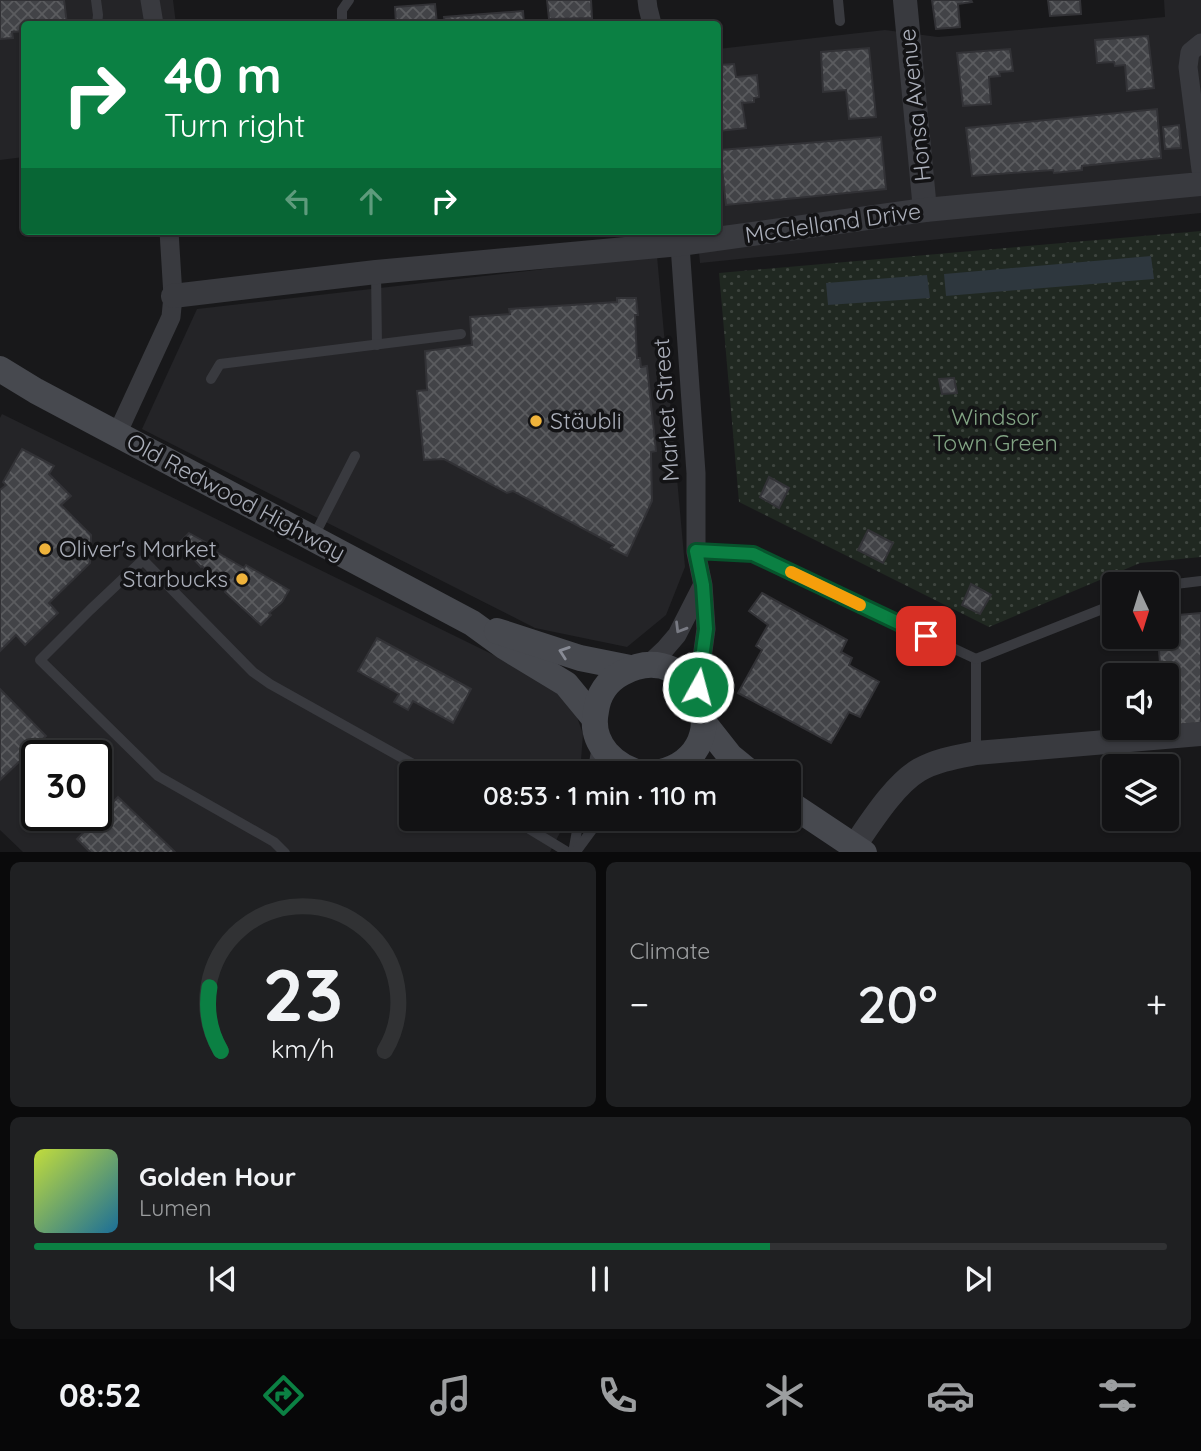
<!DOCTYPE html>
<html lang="en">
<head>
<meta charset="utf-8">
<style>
  body { margin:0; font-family:Quicksand,sans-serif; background:#1f2022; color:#f1f3f6; height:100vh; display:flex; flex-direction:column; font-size:26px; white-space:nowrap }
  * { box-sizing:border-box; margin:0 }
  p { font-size:23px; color:#9c9ea0 }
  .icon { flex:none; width:38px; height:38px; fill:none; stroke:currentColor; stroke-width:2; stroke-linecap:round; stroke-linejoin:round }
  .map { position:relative; height:852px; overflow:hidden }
  .side { display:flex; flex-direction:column; gap:10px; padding:10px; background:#0a0a0b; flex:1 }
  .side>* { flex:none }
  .banner { position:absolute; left:21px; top:21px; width:700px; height:214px; border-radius:7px; box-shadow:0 2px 5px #0004,0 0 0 2px #313234; background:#0b8043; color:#fff; overflow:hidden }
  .needle { width:46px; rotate:176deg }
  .buttons { position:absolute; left:1102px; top:572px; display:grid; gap:14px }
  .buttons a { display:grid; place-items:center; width:77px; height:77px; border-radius:7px; background:#121214; box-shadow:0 2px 5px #0004,0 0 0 2px #313234; font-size:35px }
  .speed { position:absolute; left:21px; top:740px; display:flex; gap:14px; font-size:35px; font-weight:700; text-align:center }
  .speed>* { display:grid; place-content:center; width:91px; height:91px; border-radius:50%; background:#121214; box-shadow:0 2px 5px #0004,0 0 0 2px #313234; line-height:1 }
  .speed .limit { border:4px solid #111; border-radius:10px; background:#fff; color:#111 }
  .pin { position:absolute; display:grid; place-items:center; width:60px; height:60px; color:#fff; margin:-30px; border-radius:14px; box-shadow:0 4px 10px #0006 }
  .me { position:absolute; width:77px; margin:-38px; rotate:7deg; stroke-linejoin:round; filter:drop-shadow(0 0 5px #0008) }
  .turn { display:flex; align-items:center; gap:24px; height:147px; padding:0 28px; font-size:32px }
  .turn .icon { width:91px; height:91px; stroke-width:2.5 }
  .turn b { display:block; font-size:49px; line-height:60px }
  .lanes { display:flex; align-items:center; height:66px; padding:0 28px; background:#0003; justify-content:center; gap:35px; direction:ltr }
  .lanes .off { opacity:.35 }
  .big { font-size:52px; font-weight:600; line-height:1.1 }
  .side .widget { flex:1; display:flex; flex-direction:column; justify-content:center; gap:10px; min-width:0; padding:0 24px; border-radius:10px; background:#1f2022 }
  .side .dial { align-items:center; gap:0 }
  .dial svg { height:182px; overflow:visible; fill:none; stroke:#313234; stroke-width:7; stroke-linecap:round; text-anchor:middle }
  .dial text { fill:#f1f3f6; stroke:none }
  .song { display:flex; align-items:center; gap:21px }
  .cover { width:84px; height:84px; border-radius:10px; background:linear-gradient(135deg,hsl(70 70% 55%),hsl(200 70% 35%)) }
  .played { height:7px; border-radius:4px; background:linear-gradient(90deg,#0b8043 65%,#313234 65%) }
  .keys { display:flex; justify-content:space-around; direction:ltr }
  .heat { display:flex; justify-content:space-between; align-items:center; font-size:38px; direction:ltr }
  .side .tiles { flex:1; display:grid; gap:10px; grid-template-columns:1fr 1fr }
  .widget:last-child { grid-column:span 2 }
  .trip { position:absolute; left:399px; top:761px; width:402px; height:70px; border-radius:7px; background:#121214; box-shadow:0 2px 5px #0004,0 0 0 2px #313234; font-weight:600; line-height:70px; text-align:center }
  .tabs { display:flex; height:112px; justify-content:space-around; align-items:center; background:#070708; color:#9c9ea0 }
  .tabs .icon { width:49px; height:49px }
  .tabs .on { color:#0b8043 }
  .tabs b { font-size:32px; color:#f1f3f6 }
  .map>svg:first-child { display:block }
</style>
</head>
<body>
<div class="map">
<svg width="1201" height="853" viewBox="0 0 1201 853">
  <defs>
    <pattern id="grass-dots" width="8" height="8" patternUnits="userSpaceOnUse" patternTransform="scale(1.75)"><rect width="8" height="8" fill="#202821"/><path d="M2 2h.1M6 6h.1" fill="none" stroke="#3e453f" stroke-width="1.8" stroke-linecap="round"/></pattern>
    <pattern id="building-cross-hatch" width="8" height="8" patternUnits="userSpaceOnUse" patternTransform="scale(1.75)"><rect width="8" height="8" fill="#424347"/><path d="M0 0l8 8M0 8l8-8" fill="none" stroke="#5b5c5f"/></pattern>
  </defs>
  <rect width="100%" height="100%" fill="#18181a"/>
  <!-- built -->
  <g fill="#242427" fill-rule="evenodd">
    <polygon points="0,0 173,0 176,24 24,24 24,157 0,160"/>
    <polygon points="1164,0 1201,0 1201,213 700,263 697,231 718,231 718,49 885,30 938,37 1165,17"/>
    <polygon points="657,256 685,567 666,615 627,647 535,628 142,429 197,309"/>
    <path d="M 2,414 L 549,682 L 572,703 L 583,734 L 580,773 L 411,774 L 411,819 L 567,819 L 550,852 L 23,852 L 0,830 L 0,418 ZM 37,756 L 96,756 L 96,816 L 37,816 Z"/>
  </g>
  <!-- grass -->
  <polygon fill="url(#grass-dots)" points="1201,231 1201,557 1140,563 989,627 739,502 719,273"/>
  <!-- water -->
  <g fill="#2e373e">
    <polygon points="1151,256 1154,279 946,296 944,274"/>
    <polygon points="927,275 930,298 828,305 826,283"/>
  </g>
  <!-- building -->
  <g fill="url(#building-cross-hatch)" stroke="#323236" stroke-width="2">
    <polygon points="0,0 64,0 67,24 24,24 24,31 12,32 13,38 0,39"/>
    <polygon points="547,0 591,0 592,18 549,19"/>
    <polygon points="932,0 971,0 972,2 958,4 960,27 936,29"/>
    <polygon points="1048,0 1080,0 1081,14 1050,16"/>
    <polygon points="435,4 437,24 396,24 395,7"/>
    <polygon points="523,11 524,24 445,24 444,17"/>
    <polygon points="1148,36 1154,88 1127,91 1125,65 1115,66 1114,62 1097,63 1095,40"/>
    <polygon points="869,48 876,117 849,119 846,90 823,92 821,52"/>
    <polygon points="1010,49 1013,71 999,72 1000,76 989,77 991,104 963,106 957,53"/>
    <polygon points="734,64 736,77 757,75 759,97 754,98 754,102 742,103 746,128 719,131 718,115 718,65"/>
    <polygon points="1157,109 1161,158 1082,166 1082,170 1054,173 1053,170 972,176 966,128"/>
    <polygon points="1179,125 1181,148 1165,149 1163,127"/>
    <polygon points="881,137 886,189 726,205 720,150"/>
    <polygon points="617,298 636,298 638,315 635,315 637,358 640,358 641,367 647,366 656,451 651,452 652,501 627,556 611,548 614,545 513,491 507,493 444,459 424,460 417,391 427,390 425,351 472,345 470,317 510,314 509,309 617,302"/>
    <polygon points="954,378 957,393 942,394 939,379"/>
    <polygon points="22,449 54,466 49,474 71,496 61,505 91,535 90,563 49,603 58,613 25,645 16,635 0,651 0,490 6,485 3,482"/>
    <polygon points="769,477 789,488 779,508 760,497"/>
    <polygon points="868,530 893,543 883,563 858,550"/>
    <polygon points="189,533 214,547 213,550 244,568 246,565 289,590 282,602 269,613 271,615 261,625 225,592 226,590 202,566 201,567 179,543"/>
    <polygon points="971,584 991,595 980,614 962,605"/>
    <polygon points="762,593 847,640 841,652 852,658 849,665 879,682 860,717 849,712 831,743 738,693 762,650 756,646 768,625 749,611"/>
    <polygon points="1201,613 1201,723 1167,726 1167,676 1161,676 1158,637 1167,637 1167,616"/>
    <polygon points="377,638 471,689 453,723 413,701 408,710 394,702 399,694 358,671"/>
    <polygon points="0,689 46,736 0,780"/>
    <polygon points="118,797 176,853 91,853 77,839"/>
  </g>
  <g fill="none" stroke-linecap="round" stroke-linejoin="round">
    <!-- service -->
    <g stroke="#393a3f" stroke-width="10">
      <polyline points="96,0 98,15 97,24"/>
      <polyline points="838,0 840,21"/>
      <polyline points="342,24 342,10 349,0"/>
      <polyline points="376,272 377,345"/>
      <polyline points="211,379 220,364 461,334"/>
      <polyline points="313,538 355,456"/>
      <polyline points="696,552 753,554 976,659 976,751"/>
      <polyline points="1167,585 1201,581"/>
      <polyline points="976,659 1115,604"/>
      <polyline points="592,774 597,746"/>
      <polyline points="513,819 569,853"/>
      <polyline points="285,853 274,842 158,776 40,660 90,610 143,560 253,672 270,684 431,774"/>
      <polyline points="573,853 579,819"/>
      <polyline points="575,853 600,819"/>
    </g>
    <!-- minor -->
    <g stroke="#393a3f" stroke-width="19">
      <polyline points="150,0 154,24"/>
      <polyline points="647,0 648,8 652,24"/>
      <polyline points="1201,43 1190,52 1188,67 1201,170"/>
      <polyline points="679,231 696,473 696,552 703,585 706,629 698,687 699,697"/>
      <polyline points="117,434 171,317 173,296 169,231"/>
      <polyline points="648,665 665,649 677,635 702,586"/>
    </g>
    <!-- tertiary -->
    <g stroke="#393a3f" stroke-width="24">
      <polyline points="905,0 925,210"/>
      <polyline points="173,296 376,272 680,244 925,210 1201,184"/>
      <path d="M 855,845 C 871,822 894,785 919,770 C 937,760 956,757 976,753 L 1201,734"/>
    </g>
    <!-- secondary -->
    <g stroke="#47494f" stroke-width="26">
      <polyline points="0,369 36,391 472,623 505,647 566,684 594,718"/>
      <polyline points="497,631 580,658 630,668"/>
      <polyline points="704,723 730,756 752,774"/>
      <path d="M 645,774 C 615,768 589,744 596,711 C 598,695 607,681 622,673 C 697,632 746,759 652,774"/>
      <polyline points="789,803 864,853"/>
    </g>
  </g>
  <!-- one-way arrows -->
  <defs><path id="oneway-chevron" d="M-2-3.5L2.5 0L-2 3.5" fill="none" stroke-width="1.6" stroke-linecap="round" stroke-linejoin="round" transform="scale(1.75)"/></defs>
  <use stroke="#787a83" href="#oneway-chevron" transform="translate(680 628) rotate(121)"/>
  <use stroke="#888b95" href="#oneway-chevron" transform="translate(564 652) rotate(-161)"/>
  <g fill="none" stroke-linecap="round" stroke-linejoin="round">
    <!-- route casing -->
    <g stroke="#07532c" stroke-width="18">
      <polyline id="route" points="698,687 706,629 703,585 696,551 753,554 926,636"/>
    </g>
    <!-- route -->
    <use href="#route" stroke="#0b8043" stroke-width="12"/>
    <!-- slow -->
    <polyline stroke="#f59e0b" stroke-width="12" points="791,572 860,605"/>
  </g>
  <!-- markers -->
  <g fill="#efb33b" stroke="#131315" stroke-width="2.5">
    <circle cx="536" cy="421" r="7"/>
    <circle cx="45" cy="549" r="7"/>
    <circle cx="242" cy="579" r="7"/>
  </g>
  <g text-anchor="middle" stroke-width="7" stroke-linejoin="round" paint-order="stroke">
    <!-- street labels -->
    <g font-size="23" fill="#abafba" stroke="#131315">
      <text transform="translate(915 105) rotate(-96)" y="8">Honsa Avenue</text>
      <text transform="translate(833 223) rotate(-8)" y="8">McClelland Drive</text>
      <text transform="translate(666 410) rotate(-94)" y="8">Market Street</text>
      <text transform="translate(236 497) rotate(28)" y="8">Old Redwood Highway</text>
    </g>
    <!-- park labels -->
    <g font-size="23" fill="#82a484" stroke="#131315">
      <text x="995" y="425">Windsor<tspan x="995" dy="26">Town Green</tspan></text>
    </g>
    <!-- poi labels -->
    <g font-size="23" fill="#abafba" stroke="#131315" text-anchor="start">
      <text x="550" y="429">Stäubli</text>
      <text x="59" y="557">Oliver's Market</text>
      <text x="228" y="587" text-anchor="end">Starbucks</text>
    </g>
  </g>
</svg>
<div class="buttons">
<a><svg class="needle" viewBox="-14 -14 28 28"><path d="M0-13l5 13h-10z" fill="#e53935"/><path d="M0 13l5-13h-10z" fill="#9c9ea0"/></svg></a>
<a><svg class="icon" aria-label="sound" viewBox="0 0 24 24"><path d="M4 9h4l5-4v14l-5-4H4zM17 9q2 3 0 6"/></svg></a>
<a><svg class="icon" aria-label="layers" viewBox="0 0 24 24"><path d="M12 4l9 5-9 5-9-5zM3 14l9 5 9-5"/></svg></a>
</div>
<div class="speed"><div class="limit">30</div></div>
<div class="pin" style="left:926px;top:636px;background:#d93025"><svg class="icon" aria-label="arrive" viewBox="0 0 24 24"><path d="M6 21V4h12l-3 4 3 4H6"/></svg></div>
<svg class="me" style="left:698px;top:687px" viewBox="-20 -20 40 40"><circle r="17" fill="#0b8043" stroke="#fff" stroke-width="3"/><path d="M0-11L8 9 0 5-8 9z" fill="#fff"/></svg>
<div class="trip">08:53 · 1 min · 110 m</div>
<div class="banner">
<div class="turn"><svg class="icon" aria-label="right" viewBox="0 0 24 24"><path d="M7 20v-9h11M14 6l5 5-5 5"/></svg><div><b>40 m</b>Turn right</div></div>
<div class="lanes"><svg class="icon off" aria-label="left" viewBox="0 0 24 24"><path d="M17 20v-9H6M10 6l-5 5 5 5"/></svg><svg class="icon off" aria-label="ahead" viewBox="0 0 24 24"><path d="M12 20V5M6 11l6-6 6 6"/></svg><svg class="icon" aria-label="right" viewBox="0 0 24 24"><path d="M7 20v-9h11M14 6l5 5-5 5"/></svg></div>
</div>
</div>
<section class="side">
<div class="tiles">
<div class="widget dial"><svg viewBox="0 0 100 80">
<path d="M14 69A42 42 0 1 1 86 69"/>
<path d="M14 69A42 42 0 0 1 9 41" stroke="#0b8043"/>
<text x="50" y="56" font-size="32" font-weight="700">23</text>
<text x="50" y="72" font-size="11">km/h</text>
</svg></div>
<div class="widget"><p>Climate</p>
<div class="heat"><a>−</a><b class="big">20°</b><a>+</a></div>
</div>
<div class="widget">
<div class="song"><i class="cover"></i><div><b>Golden Hour</b><p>Lumen</p></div></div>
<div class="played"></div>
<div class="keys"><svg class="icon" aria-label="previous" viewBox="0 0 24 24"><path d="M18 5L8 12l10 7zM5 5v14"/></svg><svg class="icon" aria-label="pause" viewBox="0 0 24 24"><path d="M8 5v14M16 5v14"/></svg><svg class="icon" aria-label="next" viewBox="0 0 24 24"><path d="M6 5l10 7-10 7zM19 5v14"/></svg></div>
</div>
</div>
</section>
<nav class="tabs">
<b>08:52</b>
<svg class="icon on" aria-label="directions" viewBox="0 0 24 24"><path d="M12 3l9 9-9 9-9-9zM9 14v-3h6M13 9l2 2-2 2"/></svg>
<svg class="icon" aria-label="music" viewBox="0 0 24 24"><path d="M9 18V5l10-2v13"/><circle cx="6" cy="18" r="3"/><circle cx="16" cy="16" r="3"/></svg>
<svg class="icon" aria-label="phone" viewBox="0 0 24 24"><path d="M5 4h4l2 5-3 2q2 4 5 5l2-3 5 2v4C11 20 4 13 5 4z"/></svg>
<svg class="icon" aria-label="climate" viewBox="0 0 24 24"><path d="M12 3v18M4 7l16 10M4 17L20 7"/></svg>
<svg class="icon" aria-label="car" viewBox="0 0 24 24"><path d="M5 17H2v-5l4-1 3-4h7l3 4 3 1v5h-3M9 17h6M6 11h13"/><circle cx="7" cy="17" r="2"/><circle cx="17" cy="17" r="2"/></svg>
<svg class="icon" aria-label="filters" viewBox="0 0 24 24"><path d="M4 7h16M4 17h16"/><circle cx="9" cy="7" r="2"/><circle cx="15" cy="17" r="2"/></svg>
</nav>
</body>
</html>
